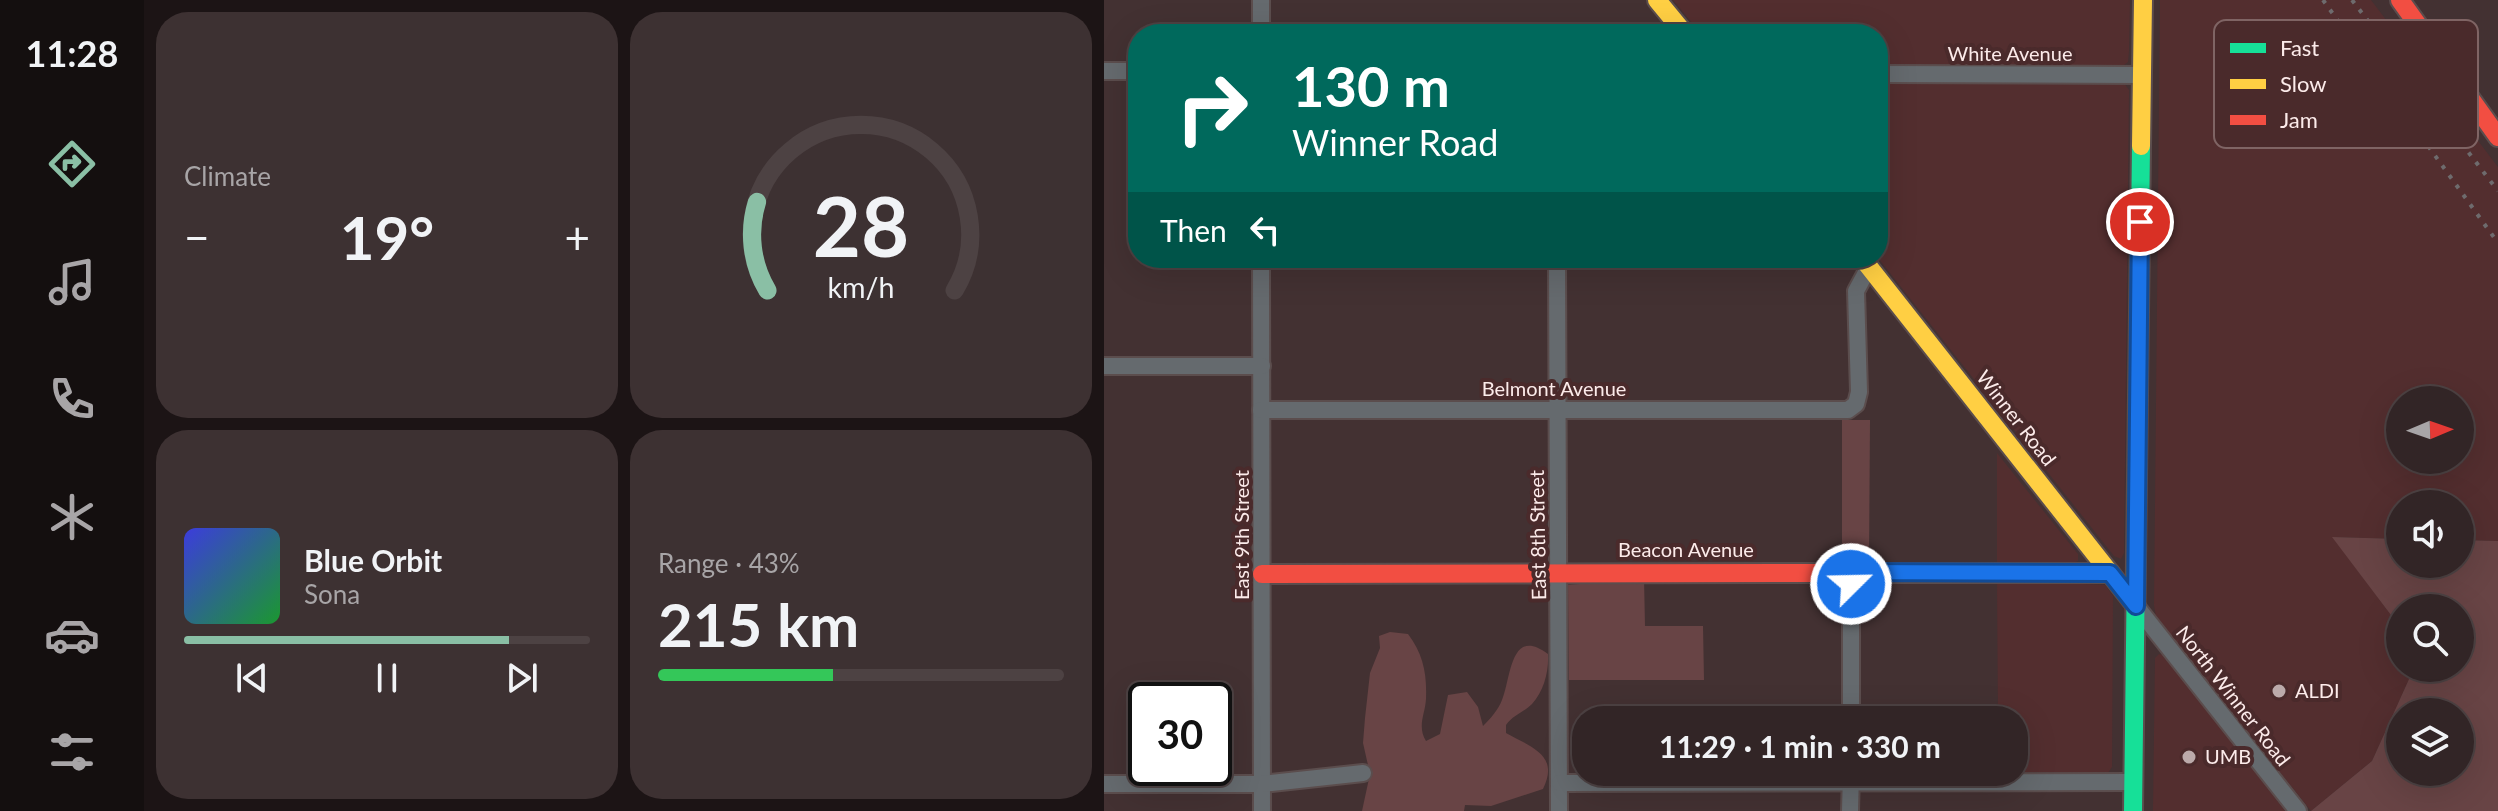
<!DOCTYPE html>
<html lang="en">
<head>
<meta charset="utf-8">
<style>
  body { margin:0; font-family:Lato,sans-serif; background:#3d3132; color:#f1f3f6; height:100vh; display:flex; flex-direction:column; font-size:30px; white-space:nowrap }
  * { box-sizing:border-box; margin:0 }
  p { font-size:26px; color:#a8a5a7 }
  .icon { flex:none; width:44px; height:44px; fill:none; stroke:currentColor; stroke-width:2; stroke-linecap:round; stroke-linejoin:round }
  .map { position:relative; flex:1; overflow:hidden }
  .side { display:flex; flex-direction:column; gap:12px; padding:12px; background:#1c1415; width:960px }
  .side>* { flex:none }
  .hud { position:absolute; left:24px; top:24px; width:760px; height:244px; border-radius:32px; box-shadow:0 8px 32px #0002,0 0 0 2px #4d4243; background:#00695c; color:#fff; overflow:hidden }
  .needle { width:52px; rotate:88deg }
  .fabs { position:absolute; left:1282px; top:386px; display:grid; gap:16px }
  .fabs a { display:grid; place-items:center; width:88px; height:88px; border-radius:50%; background:#322526; box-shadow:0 8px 32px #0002,0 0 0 2px #4d4243; font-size:40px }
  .speed { position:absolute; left:24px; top:682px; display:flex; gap:16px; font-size:40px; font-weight:700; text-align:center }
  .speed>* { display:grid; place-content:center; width:104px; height:104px; border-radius:50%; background:#322526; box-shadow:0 8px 32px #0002,0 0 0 2px #4d4243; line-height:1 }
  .speed .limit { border:4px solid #111; border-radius:12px; background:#fff; color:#111 }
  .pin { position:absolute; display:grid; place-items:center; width:68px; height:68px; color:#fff; margin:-34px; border:4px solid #fff; border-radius:50%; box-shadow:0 2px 8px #0007 }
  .me { position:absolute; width:88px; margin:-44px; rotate:67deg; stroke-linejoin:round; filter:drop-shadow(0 0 6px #0008) }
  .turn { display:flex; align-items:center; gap:28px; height:168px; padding:0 32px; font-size:36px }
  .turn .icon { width:104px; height:104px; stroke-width:2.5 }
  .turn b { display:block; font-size:56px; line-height:68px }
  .then { display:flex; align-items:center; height:76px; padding:0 32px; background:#0003; gap:16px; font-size:30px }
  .big { font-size:60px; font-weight:700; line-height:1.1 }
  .side .widget { flex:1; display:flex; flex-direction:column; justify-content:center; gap:12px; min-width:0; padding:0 28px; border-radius:32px; background:#3d3132 }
  .side .dial { align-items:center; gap:0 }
  .dial svg { height:208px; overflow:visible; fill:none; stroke:#4d4243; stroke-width:7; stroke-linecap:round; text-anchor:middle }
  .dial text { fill:#f1f3f6; stroke:none }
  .song { display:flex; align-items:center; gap:24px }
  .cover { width:96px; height:96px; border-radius:12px; background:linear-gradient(135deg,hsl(240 70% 55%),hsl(130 70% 35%)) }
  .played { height:8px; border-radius:4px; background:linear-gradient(90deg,#8abfa5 80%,#4d4243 80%) }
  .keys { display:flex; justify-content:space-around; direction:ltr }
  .heat { display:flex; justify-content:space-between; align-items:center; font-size:44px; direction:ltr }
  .charge { height:12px; border-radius:6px; background:linear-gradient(90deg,#34c759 43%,#4d4243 0) }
  .side .tiles { flex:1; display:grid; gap:12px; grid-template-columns:repeat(2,1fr) }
  .trip { position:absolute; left:468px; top:706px; width:456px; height:80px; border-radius:32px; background:#322526; box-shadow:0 8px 32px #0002,0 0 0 2px #4d4243; font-weight:700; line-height:80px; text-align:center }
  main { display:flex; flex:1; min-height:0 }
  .menu { display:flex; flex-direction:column; width:144px; justify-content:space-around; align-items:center; background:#140f0f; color:#a8a5a7 }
  .menu .icon { width:56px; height:56px }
  .menu .on { color:#8abfa5 }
  .menu b { font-size:36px; color:#f1f3f6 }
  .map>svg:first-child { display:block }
</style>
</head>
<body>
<main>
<nav class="menu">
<b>11:28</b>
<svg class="icon on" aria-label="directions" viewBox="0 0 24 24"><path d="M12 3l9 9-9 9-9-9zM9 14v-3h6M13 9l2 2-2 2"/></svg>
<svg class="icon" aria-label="music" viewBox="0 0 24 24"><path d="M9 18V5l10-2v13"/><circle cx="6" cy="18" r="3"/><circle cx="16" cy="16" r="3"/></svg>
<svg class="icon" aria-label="phone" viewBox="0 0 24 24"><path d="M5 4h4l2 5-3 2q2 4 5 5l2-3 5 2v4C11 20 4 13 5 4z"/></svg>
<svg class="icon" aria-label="climate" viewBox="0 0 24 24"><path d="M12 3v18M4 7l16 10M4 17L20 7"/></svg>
<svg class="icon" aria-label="car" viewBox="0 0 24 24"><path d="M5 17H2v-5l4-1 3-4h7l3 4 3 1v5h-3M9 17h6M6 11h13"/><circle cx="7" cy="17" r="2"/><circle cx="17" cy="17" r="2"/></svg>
<svg class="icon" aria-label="filters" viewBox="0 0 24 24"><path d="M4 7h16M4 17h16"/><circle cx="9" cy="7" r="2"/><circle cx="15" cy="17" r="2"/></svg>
</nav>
<section class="side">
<div class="tiles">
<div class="widget"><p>Climate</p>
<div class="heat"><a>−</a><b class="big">19°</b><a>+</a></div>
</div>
<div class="widget dial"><svg viewBox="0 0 100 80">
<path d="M14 69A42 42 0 1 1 86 69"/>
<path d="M14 69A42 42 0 0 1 10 35" stroke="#8abfa5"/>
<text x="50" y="56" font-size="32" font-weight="700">28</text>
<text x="50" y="72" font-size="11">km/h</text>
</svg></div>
<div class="widget">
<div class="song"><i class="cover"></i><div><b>Blue Orbit</b><p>Sona</p></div></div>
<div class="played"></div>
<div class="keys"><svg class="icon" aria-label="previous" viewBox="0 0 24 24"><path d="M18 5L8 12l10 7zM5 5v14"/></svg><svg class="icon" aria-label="pause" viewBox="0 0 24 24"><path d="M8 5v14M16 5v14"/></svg><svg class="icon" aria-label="next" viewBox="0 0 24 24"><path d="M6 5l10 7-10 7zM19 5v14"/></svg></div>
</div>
<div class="widget"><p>Range · 43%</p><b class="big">215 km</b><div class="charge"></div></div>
</div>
</section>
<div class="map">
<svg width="1394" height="811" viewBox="0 0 1394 811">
  <rect width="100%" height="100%" fill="#433132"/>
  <!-- built -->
  <g fill="#532e2f" fill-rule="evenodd">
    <polygon points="569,0 1026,0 1025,51 1024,62 1019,66 774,66 774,34 597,34"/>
    <path d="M 1056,0 L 1267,0 L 1394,167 L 1394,541 L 1356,540 L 1356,504 L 1296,504 L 1296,539 L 1229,537 L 1296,627 L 1296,668 L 1310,668 L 1268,761 L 1207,811 L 1052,617 L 1050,605 ZM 1296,400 L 1356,400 L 1356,460 L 1296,460 Z"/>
    <polygon points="774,81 1020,83 1025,90 1020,553 1017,559 1010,556 774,258"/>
    <polygon points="893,453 974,554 974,561 967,564 893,563"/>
    <polygon points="893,580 1001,585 1009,596 1008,767 1004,773 894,772 910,772 910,720 894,720"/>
    <polygon points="1055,654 1064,656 1181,811 1049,811 1051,658"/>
  </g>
  <!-- green -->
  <g fill="#684445" fill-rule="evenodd">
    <polygon points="738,420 766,420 765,563 738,563"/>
    <path d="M 1228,537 L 1296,539 L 1296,564 L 1356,564 L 1356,540 L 1394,541 L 1394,811 L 1207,811 L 1268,761 L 1310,668 L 1356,668 L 1356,608 L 1296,608 L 1296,627 ZM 1296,712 L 1356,712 L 1356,772 L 1296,772 Z"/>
    <polygon points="540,578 541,626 599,626 600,680 465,680 464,585"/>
    <path d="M 286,632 L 304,634 C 319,654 323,673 322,699 C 321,715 313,726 322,741 L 336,734 L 344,695 L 363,692 L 374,707 L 379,726 C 387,718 394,710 398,700 C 407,679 406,625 444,654 C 445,671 440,691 428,704 C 419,713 409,715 402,725 L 402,733 C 427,747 456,755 439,789 L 387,806 L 361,805 L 360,811 L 258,811 L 266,774 L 259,743 L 261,718 L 266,673 L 276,648 L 275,636 Z"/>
  </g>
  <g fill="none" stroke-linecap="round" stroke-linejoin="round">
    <!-- street casing -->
    <g stroke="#5b4d4d" stroke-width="20">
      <g id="street">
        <polyline points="157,0 157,34"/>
        <polyline points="0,71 34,71"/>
        <polyline points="774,74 1038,75"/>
        <polyline points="157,258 158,811"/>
        <polyline points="453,258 455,811"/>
        <polyline points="0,366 158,366"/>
        <polyline points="157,410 744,410 752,404 755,392 752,291 765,267"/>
        <polyline points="1032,606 1194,811"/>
        <polyline points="747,720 747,572"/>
        <polyline points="456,783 1029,782"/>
        <polyline points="0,784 158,784 259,773"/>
        <polyline points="746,811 747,774"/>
      </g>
    </g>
    <!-- fast casing -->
    <g stroke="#5b4d4d" stroke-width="22">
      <g id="fast">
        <polyline points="718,573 1006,573"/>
        <polyline points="1029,811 1037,146"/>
      </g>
    </g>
    <!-- slow casing -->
    <g stroke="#5b4d4d" stroke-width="22">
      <g id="slow">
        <polyline points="553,0 581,34"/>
        <polyline points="1037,146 1039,0"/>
        <polyline points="758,258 1032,606"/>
      </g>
    </g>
    <!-- jam casing -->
    <g stroke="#5b4d4d" stroke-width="22">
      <g id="jam">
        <polyline points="1296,0 1394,137"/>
        <polyline points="158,574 718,573"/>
      </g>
    </g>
    <!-- street -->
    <use href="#street" stroke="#656a6e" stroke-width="16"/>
    <!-- fast -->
    <use href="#fast" stroke="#16e098" stroke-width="18"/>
    <!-- slow -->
    <use href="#slow" stroke="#ffcf43" stroke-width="18"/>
    <!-- jam -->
    <use href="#jam" stroke="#f24e42" stroke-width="18"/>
    <!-- rail -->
    <g stroke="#6e6b6d" stroke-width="4" stroke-dasharray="4 8" stroke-linecap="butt">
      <polyline points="1219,0 1394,243"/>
      <polyline points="1248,0 1394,191"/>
    </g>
  </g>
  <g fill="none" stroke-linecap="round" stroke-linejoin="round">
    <!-- route casing -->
    <g stroke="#114b97" stroke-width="20">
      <polyline id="route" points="747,584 747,572 1006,573 1032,606 1036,222"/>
    </g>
    <!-- route -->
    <use href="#route" stroke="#1a73e8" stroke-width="14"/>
  </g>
  <!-- markers -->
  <g fill="#baa" stroke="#4a2a2b" stroke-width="3">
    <circle cx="1175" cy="691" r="8"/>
    <circle cx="1085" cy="757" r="8"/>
  </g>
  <g text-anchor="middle" stroke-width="8" stroke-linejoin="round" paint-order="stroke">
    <!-- street labels -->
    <g font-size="20" fill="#fcebea" stroke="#4a2a2b">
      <text x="906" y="61">White Avenue</text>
      <text x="450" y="396">Belmont Avenue</text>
      <text transform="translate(912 418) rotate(52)" y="7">Winner Road</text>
      <text transform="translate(138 535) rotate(-90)" y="7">East 9th Street</text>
      <text transform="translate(434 535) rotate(-91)" y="7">East 8th Street</text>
      <text x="582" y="557">Beacon Avenue</text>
      <text transform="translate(1129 696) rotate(52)" y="7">North Winner Road</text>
    </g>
    <!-- poi labels -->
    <g font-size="20" fill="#fcebea" stroke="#4a2a2b" text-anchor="start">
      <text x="1191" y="698">ALDI</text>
      <text x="1101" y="764">UMB</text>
    </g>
  </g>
  <!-- legend -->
  <rect x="1110" y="20" width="264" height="128" rx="12" fill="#4a2a2b" stroke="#7f6464" stroke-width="2"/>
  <rect x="1126" y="43" width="36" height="10" fill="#16e098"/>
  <rect x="1126" y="79" width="36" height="10" fill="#ffcf43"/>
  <rect x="1126" y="115" width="36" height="10" fill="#f24e42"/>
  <g font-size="22" fill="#fcebea">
    <text x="1176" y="56">Fast</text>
    <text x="1176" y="92">Slow</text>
    <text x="1176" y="128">Jam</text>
  </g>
</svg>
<div class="fabs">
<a><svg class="needle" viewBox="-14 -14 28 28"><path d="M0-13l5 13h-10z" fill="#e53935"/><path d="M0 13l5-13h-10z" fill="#a8a5a7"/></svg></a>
<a><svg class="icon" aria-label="sound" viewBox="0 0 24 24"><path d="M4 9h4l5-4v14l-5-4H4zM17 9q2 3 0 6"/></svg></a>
<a><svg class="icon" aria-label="search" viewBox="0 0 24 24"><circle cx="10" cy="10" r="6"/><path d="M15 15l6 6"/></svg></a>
<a><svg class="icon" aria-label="layers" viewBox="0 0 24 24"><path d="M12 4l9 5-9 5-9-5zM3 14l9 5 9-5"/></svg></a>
</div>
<div class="speed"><div class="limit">30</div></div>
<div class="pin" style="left:1036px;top:222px;background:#d93025"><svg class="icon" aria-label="arrive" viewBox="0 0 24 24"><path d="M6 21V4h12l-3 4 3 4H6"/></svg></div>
<svg class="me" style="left:747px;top:584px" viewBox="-20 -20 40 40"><circle r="17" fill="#1a73e8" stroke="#fff" stroke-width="3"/><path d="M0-11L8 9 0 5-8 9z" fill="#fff"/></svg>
<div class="trip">11:29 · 1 min · 330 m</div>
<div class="hud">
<div class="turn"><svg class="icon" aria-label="right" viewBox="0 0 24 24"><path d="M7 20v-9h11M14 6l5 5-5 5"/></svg><div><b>130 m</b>Winner Road</div></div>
<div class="then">Then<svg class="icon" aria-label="left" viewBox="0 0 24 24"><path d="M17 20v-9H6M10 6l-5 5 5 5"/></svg></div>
</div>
</div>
</main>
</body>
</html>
